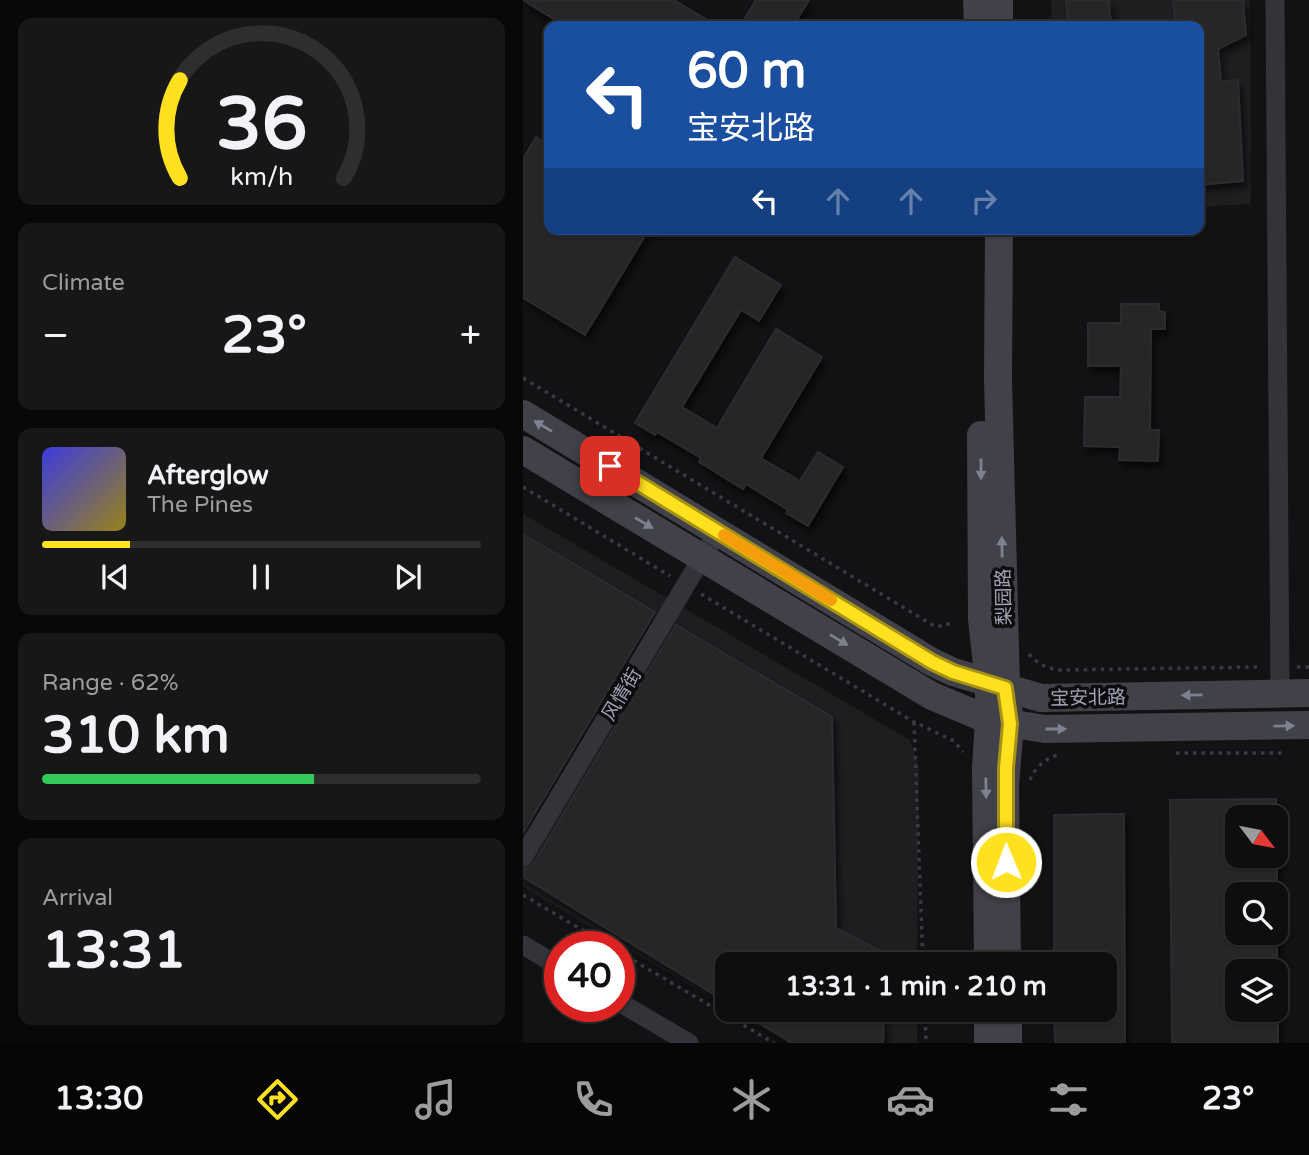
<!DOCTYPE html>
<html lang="en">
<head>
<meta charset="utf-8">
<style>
  body { margin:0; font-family:"Varela Round","Noto Sans SC",sans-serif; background:#171718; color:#f1f3f6; height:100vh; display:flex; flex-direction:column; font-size:26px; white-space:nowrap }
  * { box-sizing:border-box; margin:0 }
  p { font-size:23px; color:#9b9c9e }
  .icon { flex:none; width:38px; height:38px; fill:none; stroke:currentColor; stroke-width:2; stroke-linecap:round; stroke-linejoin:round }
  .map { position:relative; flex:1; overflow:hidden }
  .drawer { display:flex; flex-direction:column; gap:18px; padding:18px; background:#080808; width:523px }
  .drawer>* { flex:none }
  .guide { position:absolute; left:21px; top:21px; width:660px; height:214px; border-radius:14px; box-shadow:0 2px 5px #0004,0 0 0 2px #2e2e2f; background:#1a4fa0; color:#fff; overflow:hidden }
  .needle { width:46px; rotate:122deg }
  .tools { position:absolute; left:702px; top:805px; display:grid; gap:14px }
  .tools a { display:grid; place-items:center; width:63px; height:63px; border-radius:14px; background:#0e0e0f; box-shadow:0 2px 5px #0004,0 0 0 2px #2e2e2f; font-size:35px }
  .speed { position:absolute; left:21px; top:931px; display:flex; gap:14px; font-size:35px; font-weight:700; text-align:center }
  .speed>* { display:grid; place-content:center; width:91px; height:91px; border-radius:50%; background:#0e0e0f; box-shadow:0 2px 5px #0004,0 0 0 2px #2e2e2f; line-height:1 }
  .speed .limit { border:10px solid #d22; background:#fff; color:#111 }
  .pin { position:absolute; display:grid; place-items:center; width:60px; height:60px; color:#fff; margin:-30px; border-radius:14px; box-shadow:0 4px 10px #0006 }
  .me { position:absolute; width:77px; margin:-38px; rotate:359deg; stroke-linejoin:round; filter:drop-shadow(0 0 5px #0008) }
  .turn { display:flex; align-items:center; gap:24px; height:147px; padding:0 28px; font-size:32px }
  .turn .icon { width:91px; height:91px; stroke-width:2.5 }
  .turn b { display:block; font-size:49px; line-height:60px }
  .lanes { display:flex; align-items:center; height:66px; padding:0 28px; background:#0003; justify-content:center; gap:35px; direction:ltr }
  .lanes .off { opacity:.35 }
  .big { font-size:52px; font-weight:700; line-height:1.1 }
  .drawer .tile { flex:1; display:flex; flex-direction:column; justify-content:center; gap:10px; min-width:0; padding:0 24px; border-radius:14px; background:#171718 }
  .drawer .dial { align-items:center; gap:0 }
  .dial svg { height:182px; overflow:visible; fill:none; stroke:#2e2e2f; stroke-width:7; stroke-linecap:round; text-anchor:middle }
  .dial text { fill:#f1f3f6; stroke:none }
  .song { display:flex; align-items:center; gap:21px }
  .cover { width:84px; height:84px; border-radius:10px; background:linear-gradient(135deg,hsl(240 70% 55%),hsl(50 70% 35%)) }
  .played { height:7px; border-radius:4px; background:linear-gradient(90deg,#ffe11f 20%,#2e2e2f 20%) }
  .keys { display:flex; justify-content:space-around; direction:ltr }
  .heat { display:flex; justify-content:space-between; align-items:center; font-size:38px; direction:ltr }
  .charge { height:10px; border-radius:5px; background:linear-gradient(90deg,#34c759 62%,#2e2e2f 0) }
  .trip { position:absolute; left:192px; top:952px; width:402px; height:70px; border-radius:14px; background:#0e0e0f; box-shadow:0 2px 5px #0004,0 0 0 2px #2e2e2f; font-weight:700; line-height:70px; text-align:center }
  .dock { display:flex; height:112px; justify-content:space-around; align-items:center; background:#060606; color:#9b9c9e }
  .dock .icon { width:49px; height:49px }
  .dock .current { color:#ffe11f }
  .dock b { font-size:32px; color:#f1f3f6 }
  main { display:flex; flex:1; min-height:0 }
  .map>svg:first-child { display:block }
</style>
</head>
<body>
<main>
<section class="drawer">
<div class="tile dial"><svg viewBox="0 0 100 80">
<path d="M14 69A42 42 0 1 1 86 69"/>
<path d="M14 69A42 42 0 0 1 14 26" stroke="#ffe11f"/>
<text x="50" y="56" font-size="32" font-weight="700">36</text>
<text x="50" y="72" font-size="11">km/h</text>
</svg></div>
<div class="tile"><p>Climate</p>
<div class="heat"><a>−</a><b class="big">23°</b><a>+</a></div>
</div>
<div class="tile">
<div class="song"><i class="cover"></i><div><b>Afterglow</b><p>The Pines</p></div></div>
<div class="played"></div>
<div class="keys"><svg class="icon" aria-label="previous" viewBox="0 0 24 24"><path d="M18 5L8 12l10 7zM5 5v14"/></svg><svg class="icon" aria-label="pause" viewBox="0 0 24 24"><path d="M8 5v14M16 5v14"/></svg><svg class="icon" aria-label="next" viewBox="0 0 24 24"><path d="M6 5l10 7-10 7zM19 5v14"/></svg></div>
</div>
<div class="tile"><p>Range · 62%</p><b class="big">310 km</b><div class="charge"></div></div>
<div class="tile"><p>Arrival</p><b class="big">13:31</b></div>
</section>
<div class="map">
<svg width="786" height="1043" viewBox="0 0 786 1043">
  <defs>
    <filter id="shadow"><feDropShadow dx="3.5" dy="6" stdDeviation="3.5" flood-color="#0009"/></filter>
  </defs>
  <rect width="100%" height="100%" fill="#121214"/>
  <!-- built -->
  <g fill="#1e1e21">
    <polygon points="528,0 727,0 728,204 676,207 676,26 529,26"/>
    <polygon points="0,514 387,740 396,767 394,964 205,964 205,1008 0,887"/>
    <polygon points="207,1010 394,1010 394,1043 264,1043"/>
  </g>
  <!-- building -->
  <g fill="#262528" stroke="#2d2c30" stroke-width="2" filter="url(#shadow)">
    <polygon points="0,0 151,0 194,26 42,26"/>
    <polygon points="233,0 286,0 270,26 217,26"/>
    <polygon points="543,0 586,0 588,26 545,26"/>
    <polygon points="650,0 720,0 723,35 695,49 698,82 715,80 720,181 676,185 676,26 653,26"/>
    <polygon points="13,137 26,146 26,229 126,229 62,335 0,298 0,159"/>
    <polygon points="212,257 258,285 236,321 218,310 159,407 194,428 253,329 299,357 238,458 277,481 295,452 320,467 285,526 263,513 265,510 223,484 220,489 176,462 178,458 134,432 132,435 112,423"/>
    <polygon points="598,304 636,304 636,311 642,312 642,329 628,329 627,430 636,430 635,461 596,460 597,447 561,446 562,397 597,397 598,366 565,366 565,323 598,323"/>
    <polygon points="0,534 132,612 0,833"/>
    <polygon points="153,625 309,717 313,928 382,964 205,964 205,1003 0,877 0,869 7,867 11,863"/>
    <polygon points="753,799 753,817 714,817 714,856 754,856 754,894 714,894 714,933 754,933 754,971 714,971 714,1010 755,1010 755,1043 649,1043 647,800"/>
    <polygon points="601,814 602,1043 532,1043 531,1010 583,1010 583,964 531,964 531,815"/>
    <polygon points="215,1010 361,1010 360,1043 269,1043"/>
  </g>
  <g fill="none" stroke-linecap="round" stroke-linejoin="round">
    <!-- path -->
    <g stroke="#393940" stroke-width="3.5" stroke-dasharray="3.5 5" stroke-linecap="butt">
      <polyline points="0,378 413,627 430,623"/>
      <polyline points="0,487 147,576"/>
      <polyline points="178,594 391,722 431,741 440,752"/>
      <path d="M 506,654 C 515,664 523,668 536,670 L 738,667"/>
      <polyline points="774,667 786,667"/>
      <polyline points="391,722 400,964"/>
      <polyline points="653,753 763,753"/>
      <path d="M 507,780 C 512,767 523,758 537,754"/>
      <polyline points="0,895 88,947"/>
      <polyline points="96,952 251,1043"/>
      <polyline points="402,1010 403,1043"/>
    </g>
    <!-- street -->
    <g stroke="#333339" stroke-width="19">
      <polyline points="752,0 757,694"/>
      <polyline points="0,857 195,531"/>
      <polyline points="0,945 37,967"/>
      <polyline points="96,1002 166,1043"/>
    </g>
    <!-- secondary -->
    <g stroke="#414149" stroke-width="28">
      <polyline points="454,0 455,26"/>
      <polyline points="476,0 476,26"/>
      <polyline points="476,229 475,379 483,688 487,724 482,786 484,964"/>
      <polyline points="0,414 409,662 430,672 518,698 786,693"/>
      <polyline points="458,435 459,619 466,683 466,720 463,768 465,964"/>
      <polyline points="0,450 409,696 466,720 522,729 786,725"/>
      <polyline points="465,1010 465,1043"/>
      <polyline points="485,1010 485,1043"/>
    </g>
  </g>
  <!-- one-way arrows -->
  <defs><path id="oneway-solid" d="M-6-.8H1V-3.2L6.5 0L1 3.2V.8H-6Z" transform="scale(1.75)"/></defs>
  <g fill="#808190">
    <use href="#oneway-solid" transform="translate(20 426) rotate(-149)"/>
    <use href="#oneway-solid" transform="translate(458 469) rotate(90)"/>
    <use href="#oneway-solid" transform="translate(121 523) rotate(31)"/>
    <use href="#oneway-solid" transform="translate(479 547) rotate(-91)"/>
    <use href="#oneway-solid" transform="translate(316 640) rotate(31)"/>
    <use href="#oneway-solid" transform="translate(669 695) rotate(179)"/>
    <use href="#oneway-solid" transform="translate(761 726) rotate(-1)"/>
    <use href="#oneway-solid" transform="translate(533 729)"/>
    <use href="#oneway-solid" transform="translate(463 788) rotate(89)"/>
  </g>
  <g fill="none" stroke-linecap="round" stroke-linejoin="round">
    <!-- route casing -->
    <g stroke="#a69214" stroke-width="18">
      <polyline id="route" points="87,466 409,662 430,672 482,688 487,724 483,768 483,862"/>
    </g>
    <!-- route -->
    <use href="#route" stroke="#ffe11f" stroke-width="12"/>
    <!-- slow -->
    <polyline stroke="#f59e0b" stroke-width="12" points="201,535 308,600"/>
  </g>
  <g text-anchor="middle" stroke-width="7" stroke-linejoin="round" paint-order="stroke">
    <!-- street labels -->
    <g font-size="19" fill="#a2a4b6" stroke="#0d0d0f">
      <text transform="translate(480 597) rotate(-91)" y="7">梨园路</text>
      <text transform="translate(98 694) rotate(-59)" y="7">风情街</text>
      <text transform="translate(565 697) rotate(-1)" y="7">宝安北路</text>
    </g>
  </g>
</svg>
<div class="tools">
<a><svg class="needle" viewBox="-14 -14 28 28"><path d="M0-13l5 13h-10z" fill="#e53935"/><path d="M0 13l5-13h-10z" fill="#9b9c9e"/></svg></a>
<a><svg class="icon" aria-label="search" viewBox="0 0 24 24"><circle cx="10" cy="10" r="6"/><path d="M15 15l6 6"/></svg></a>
<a><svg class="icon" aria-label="layers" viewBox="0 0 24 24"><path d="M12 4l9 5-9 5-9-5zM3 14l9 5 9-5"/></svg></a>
</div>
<div class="speed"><div class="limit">40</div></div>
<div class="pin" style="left:87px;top:466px;background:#d93025"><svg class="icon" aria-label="arrive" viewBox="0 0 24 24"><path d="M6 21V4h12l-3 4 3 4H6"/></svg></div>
<svg class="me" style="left:483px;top:862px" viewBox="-20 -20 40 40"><circle r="17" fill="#ffe11f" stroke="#fff" stroke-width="3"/><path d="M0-11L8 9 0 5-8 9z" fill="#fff"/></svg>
<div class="trip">13:31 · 1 min · 210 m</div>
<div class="guide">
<div class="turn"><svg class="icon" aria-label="left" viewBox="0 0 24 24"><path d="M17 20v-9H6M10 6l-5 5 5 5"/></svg><div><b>60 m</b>宝安北路</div></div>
<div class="lanes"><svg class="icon" aria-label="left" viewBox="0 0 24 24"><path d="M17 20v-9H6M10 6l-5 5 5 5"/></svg><svg class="icon off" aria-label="ahead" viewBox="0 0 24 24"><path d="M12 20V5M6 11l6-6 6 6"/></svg><svg class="icon off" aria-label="ahead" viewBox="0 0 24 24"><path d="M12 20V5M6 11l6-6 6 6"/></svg><svg class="icon off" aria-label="right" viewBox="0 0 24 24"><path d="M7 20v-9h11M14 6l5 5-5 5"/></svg></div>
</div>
</div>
</main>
<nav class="dock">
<b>13:30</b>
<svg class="icon current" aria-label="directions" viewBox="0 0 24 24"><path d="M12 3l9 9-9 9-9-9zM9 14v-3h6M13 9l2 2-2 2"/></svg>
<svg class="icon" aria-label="music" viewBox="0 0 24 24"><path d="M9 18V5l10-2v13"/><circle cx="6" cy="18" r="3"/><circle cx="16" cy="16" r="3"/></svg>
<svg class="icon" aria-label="phone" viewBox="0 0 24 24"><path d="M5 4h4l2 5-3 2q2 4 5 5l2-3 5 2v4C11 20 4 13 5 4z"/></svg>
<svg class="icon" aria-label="climate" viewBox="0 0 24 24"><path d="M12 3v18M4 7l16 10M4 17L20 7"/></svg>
<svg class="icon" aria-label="car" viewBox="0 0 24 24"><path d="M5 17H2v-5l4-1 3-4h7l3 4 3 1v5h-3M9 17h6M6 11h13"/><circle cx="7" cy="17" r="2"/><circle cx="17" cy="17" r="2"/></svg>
<svg class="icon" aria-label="filters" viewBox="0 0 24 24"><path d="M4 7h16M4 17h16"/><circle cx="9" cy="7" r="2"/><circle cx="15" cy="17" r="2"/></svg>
<b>23°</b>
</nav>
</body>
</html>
